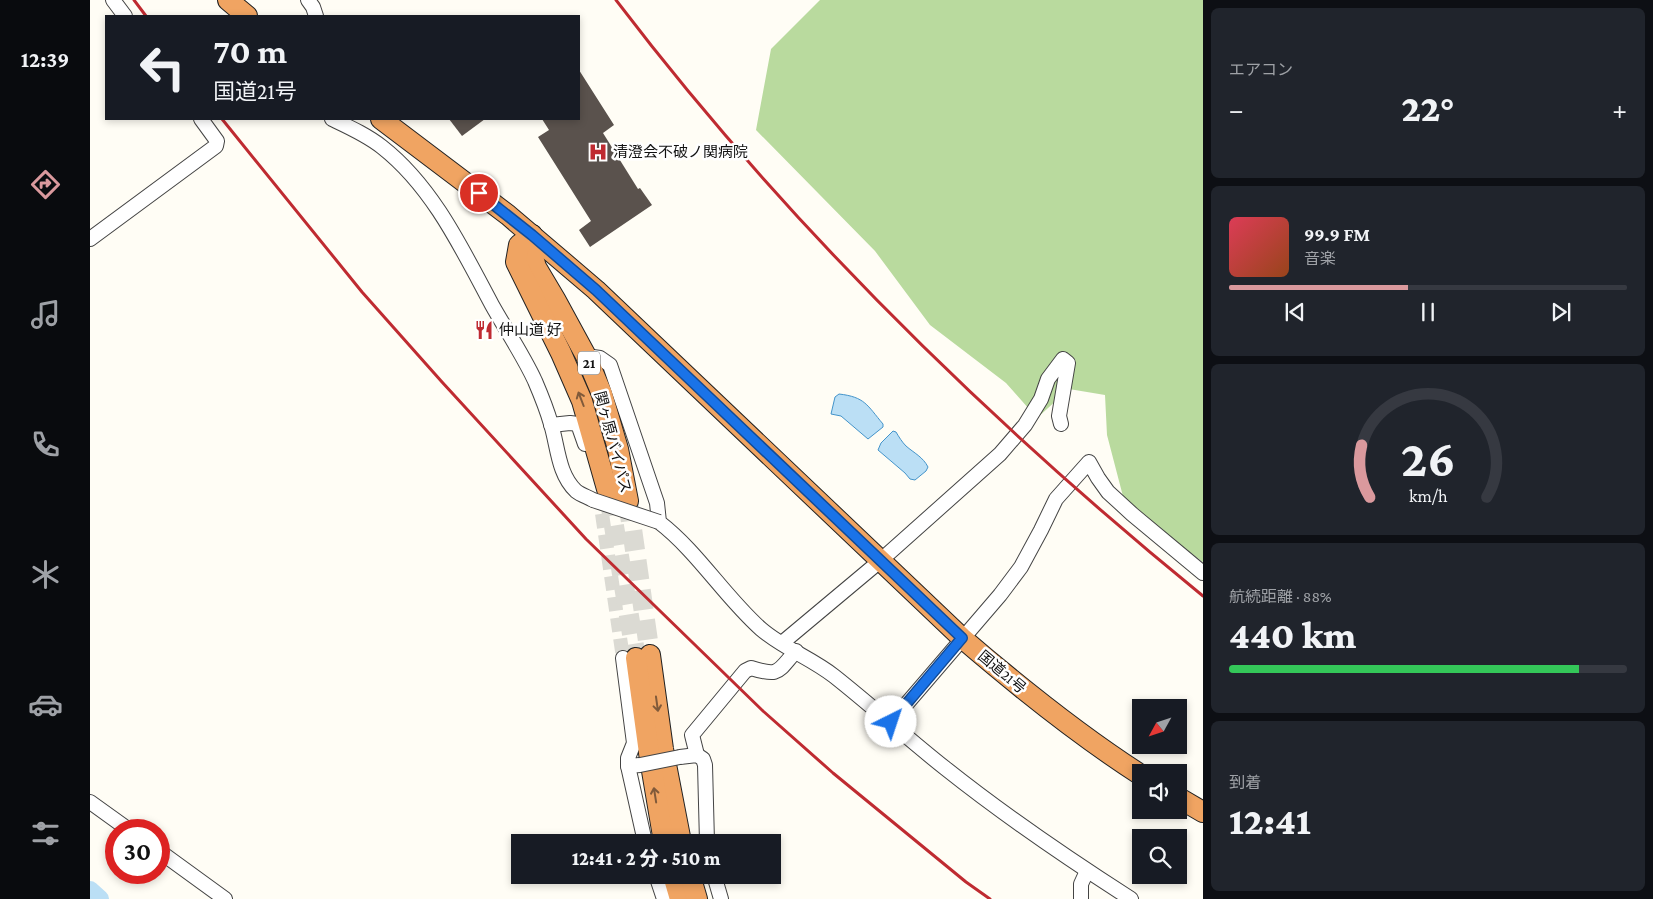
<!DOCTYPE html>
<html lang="ja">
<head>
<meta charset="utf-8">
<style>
  body { margin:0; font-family:"Crimson Pro","Noto Sans JP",serif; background:#20242c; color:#f1f3f6; height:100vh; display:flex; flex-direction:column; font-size:19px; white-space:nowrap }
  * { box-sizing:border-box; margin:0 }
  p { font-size:16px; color:#9ea1a6 }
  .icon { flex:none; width:28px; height:28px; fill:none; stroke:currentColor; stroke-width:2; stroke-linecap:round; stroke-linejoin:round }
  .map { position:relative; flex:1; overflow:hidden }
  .details { display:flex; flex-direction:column; gap:8px; padding:8px; background:#0d0f14; width:450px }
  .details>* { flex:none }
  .banner { position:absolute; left:15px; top:15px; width:475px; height:105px; border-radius:0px; box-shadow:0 2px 8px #0003; background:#171b24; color:#f1f3f6; overflow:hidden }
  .needle { width:32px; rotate:230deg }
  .buttons { position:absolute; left:1042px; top:699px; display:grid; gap:10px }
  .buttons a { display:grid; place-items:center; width:55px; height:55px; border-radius:0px; background:#171b24; box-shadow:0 2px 8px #0003; font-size:25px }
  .speed { position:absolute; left:15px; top:819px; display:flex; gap:10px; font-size:25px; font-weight:700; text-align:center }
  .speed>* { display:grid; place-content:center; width:65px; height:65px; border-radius:50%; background:#171b24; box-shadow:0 2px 8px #0003; line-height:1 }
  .speed .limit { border:8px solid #d22; background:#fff; color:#111 }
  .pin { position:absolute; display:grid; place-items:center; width:42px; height:42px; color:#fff; margin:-21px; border:2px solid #fff; border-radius:50%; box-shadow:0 1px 5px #0007 }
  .me { position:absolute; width:55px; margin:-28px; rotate:41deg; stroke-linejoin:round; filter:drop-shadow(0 0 4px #0008) }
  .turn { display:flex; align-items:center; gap:18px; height:105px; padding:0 25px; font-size:22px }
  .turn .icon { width:65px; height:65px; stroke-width:2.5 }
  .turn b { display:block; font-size:35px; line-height:42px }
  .big { font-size:38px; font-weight:800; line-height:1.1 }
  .details .widget { flex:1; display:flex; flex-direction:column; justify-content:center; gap:8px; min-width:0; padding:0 18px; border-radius:8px; background:#20242c }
  .details .dial { align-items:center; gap:0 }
  .dial svg { height:130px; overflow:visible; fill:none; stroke:#363941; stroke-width:7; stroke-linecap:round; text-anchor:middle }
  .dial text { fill:#f1f3f6; stroke:none }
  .song { display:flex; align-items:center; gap:15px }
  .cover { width:60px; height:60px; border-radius:8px; background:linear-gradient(135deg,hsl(350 70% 55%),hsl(20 70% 35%)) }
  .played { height:5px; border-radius:2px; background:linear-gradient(90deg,#da999d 45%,#363941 45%) }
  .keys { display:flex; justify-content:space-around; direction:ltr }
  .heat { display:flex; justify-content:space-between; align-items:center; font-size:28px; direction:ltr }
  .charge { height:8px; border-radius:4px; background:linear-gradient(90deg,#34c759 88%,#363941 0) }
  .trip { position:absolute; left:421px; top:834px; width:270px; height:50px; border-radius:0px; background:#171b24; box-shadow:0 2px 8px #0003; font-weight:800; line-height:50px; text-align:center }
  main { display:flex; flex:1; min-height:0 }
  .tab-bar { display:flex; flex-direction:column; width:90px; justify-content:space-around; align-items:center; background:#090b0e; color:#9ea1a6 }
  .tab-bar .icon { width:35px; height:35px }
  .tab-bar .on { color:#da999d }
  .tab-bar b { font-size:22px; color:#f1f3f6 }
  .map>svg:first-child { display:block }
</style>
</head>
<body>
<main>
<nav class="tab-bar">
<b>12:39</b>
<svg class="icon on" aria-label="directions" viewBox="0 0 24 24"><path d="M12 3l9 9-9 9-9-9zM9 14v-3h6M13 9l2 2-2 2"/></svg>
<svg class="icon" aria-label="music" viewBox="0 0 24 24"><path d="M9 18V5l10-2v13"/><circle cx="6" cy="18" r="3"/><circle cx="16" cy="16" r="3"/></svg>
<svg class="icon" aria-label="phone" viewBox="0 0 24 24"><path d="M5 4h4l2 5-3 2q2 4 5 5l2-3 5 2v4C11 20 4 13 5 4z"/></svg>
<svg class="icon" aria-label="climate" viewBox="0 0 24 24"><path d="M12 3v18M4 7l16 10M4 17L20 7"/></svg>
<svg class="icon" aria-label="car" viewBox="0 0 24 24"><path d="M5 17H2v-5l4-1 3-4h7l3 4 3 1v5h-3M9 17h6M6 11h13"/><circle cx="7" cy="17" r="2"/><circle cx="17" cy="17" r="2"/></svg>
<svg class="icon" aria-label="filters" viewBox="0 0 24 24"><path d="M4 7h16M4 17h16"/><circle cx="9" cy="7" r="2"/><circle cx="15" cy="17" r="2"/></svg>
</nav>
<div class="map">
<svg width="1113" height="899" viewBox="0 0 1113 899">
  <rect width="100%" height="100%" fill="#fffdf5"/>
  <!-- forest -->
  <polygon fill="#b9da9e" points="730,0 1113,0 1113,562 1035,504 1017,435 1015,395 979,389 947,418 916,383 840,325 785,251 666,130 681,49"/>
  <!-- water -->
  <g fill="#bbdff5" stroke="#4494ca">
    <path d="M 749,394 C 775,397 777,405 793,424 L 793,427 L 778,439 L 751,416 L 741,414 L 745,397 Z"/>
    <path d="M 803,431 L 806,432 C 809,437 812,442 816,446 C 824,453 833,457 838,467 L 836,471 L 825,480 L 820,479 L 815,473 L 788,450 L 791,443 Z"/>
  </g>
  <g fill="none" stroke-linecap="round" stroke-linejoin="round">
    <!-- river -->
    <polyline stroke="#bbdff5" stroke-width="18" points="0,890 10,899"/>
  </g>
  <!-- building -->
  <g fill="#5a524d">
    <polygon points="489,70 524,125 513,133 548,189 550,188 562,205 500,247 489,230 501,221 448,137 459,130 452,119 489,119"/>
    <polygon points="359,119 395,119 372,136"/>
  </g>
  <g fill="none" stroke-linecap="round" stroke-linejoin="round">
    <!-- minor-tunnel -->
    <polyline stroke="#dbdad3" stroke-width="14" stroke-dasharray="14 7" stroke-linecap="butt" points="509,493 533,658"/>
    <!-- highway-tunnel -->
    <g stroke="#dbdad3" stroke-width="20" stroke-dasharray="20 10" stroke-linecap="butt">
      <polyline points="519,496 546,658"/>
      <polyline points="538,501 560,655"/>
    </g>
    <!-- minor casing -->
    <g stroke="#444" stroke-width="16">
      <g id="minor">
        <polyline points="23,0 35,16"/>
        <polyline points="218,0 223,7 226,16"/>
        <path d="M 242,119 C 259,127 277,135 292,147 C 343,187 372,249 402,305 C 416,330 433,355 445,381 C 451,395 457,410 461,424 C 468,447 468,474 486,491 C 491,495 498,497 503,500"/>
        <polyline points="0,239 126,146 127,141 111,119"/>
        <path d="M 496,356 L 510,358 L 520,365 L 567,503 L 569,522 C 608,552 634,596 671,629 C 693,648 721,658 744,676 C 782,706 817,738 855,768 C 914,815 977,858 1041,899"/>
        <polyline points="461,425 480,423 488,424 495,444"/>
        <polyline points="692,643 790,561 910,454 935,425 951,399 958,379 973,359 978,363 969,416 971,424"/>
        <polyline points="533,658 544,743 538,758 538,766 550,765"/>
        <polyline points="801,722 910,595 931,567 951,530 966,499 999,462 1008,478 1018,492 1042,514 1113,573"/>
        <path d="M 607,755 L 602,735 L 655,671 L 661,668 C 690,677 687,672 706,651"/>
        <polyline points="590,757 607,755 613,759 615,765 617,842"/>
        <polyline points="538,766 555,842"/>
        <polyline points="0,802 39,830"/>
        <polyline points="69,851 135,899"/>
        <polyline points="566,875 574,899"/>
        <polyline points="624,875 631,899"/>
        <polyline points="991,899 991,884 997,871"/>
      </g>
    </g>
    <!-- highway casing -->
    <g stroke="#222" stroke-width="22">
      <g id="highway">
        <polyline points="138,0 157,16"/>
        <path d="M 291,119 L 418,215 L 506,290 L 872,638 C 929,687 987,734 1051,775"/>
        <polyline points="442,235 440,247 446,267 465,299 496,356 512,394 528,449 538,501"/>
        <polyline points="442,235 429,245 426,262 471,353 492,401 519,496"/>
        <polyline points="560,655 573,749 591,842"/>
        <polyline points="546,658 559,753 574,842"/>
        <polyline points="1089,798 1113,812"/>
        <polyline points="583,875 590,899"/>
        <polyline points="600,875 607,899"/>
      </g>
    </g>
    <!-- minor -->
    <use href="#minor" stroke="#fff" stroke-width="14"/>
    <!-- highway -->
    <use href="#highway" stroke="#f0a462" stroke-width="20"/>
    <!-- rail -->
    <g stroke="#bf2b31" stroke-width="3">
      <polyline points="44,0 56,16"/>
      <path d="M 526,0 C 695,222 897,420 1113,596"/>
      <polyline points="132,119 272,292 352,382 496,539 673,711 743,773 876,882 900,899"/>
    </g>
    <!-- minor-bridge casing -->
    <g stroke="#444" stroke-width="16" stroke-linecap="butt">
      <g id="minor-bridge">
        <polyline points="503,500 569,522"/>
        <polyline points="550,765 590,757"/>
      </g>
    </g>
    <!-- minor-bridge -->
    <use href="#minor-bridge" stroke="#fff" stroke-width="14"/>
  </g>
  <!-- one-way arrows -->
  <defs><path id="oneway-shaft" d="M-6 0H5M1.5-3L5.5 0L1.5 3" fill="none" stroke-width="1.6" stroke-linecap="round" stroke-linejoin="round" transform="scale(1.25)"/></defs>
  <g stroke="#805a3a">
    <use href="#oneway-shaft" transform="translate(491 399) rotate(-111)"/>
    <use href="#oneway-shaft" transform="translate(567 704) rotate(82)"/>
    <use href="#oneway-shaft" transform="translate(565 795) rotate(-99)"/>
  </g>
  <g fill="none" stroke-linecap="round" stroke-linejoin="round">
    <!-- route casing -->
    <g stroke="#114b97" stroke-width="12">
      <polyline id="route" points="389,193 442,235 506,290 872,638 801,722"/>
    </g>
    <!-- route -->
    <use href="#route" stroke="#1a73e8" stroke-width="9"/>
  </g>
  <!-- icons -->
  <defs>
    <g id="hospital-bare" transform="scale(1.5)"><path d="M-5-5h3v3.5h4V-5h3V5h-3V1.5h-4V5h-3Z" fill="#bf2b31" stroke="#fff" stroke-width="2.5" paint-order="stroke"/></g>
    <g id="restaurant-bare" transform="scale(1.5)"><path d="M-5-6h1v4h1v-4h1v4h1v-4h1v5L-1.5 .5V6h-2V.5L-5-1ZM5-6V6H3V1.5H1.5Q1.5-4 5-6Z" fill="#bf2b31" stroke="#fff" stroke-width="2.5" paint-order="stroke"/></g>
  </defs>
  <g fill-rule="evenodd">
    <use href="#hospital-bare" x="508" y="152"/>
    <use href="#restaurant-bare" x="394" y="330"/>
  </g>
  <g text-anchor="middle" stroke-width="5" stroke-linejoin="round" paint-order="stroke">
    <!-- shield labels -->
    <rect fill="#fff" stroke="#585858" stroke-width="1" x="488" y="351.5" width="22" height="23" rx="4"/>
    <g font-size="14" font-weight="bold" fill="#111">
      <text x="499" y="368">21</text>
    </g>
    <!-- poi labels -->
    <g font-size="15" fill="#111" stroke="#fff" text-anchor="start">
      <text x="523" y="157">清澄会不破ノ関病院</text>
      <text x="409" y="335">仲山道 好</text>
    </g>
    <!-- street labels -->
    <g font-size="15" fill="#111" stroke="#fff">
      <text transform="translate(523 442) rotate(75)" y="5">関ヶ原バイパス</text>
      <text transform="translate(912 672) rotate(40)" y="5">国道21号</text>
    </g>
  </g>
</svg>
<div class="buttons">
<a><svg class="needle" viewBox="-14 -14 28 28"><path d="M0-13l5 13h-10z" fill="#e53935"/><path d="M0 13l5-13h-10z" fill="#9ea1a6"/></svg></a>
<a><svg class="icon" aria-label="sound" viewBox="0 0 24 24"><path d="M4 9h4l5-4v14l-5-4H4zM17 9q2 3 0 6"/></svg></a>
<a><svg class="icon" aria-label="search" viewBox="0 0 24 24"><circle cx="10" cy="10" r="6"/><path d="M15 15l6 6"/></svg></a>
</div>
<div class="speed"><div class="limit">30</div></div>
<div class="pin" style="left:389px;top:193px;background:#d93025"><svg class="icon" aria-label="arrive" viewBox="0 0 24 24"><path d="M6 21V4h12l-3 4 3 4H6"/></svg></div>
<svg class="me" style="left:801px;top:722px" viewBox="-20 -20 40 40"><circle r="19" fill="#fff"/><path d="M0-13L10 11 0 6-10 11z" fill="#1a73e8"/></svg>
<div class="trip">12:41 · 2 分 · 510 m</div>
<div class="banner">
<div class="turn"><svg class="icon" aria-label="left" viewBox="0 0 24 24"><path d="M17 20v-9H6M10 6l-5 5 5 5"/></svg><div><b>70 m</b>国道21号</div></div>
</div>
</div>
<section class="details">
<div class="widget"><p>エアコン</p>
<div class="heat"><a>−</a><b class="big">22°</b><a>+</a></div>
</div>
<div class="widget">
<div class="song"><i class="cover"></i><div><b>99.9 FM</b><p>音楽</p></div></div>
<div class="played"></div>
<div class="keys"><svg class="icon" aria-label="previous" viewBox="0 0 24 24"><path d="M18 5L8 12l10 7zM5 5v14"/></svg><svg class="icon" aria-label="pause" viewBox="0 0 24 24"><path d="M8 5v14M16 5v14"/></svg><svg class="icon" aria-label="next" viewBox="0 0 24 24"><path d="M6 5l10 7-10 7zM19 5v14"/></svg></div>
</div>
<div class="widget dial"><svg viewBox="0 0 100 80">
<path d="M14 69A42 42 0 1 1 86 69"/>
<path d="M14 69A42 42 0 0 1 9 37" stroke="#da999d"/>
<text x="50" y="56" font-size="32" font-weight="700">26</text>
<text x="50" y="72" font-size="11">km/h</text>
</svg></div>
<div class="widget"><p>航続距離 · 88%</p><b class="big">440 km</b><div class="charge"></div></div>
<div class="widget"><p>到着</p><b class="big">12:41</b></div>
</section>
</main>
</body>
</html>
